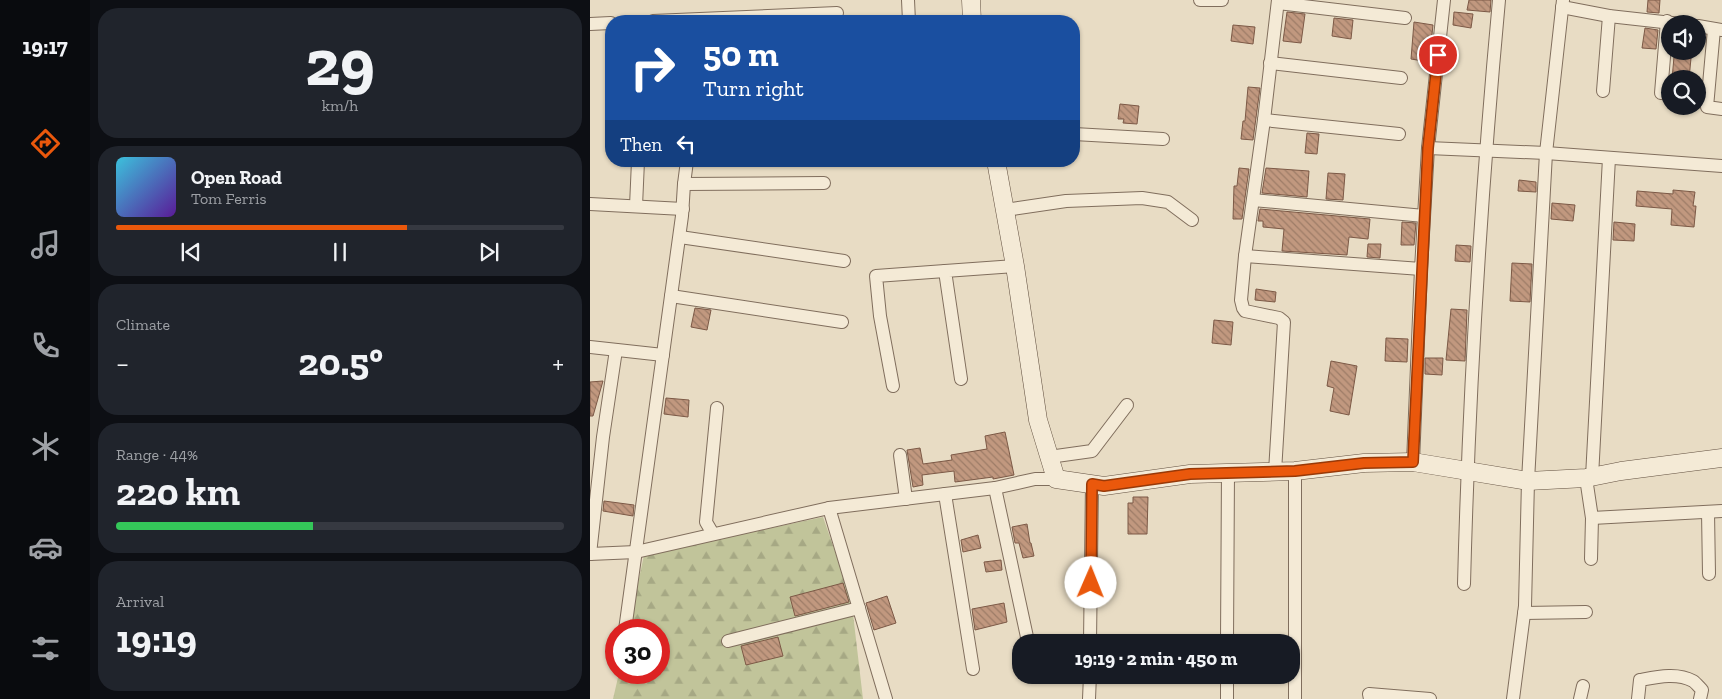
<!DOCTYPE html>
<html lang="en">
<head>
<meta charset="utf-8">
<style>
  body { margin:0; font-family:"Zilla Slab",serif; background:#20242c; color:#f1f3f6; height:100vh; display:flex; flex-direction:column; font-size:19px; white-space:nowrap }
  * { box-sizing:border-box; margin:0 }
  p { font-size:16px; color:#9ea1a6 }
  .icon { flex:none; width:28px; height:28px; fill:none; stroke:currentColor; stroke-width:2; stroke-linecap:round; stroke-linejoin:round }
  .map { position:relative; flex:1; overflow:hidden }
  .sheet { display:flex; flex-direction:column; gap:8px; padding:8px; background:#0d0f14; width:500px }
  .sheet>* { flex:none }
  .top-card { position:absolute; left:15px; top:15px; width:475px; height:152px; border-radius:20px; box-shadow:0 1px 4px #0004; background:#1a4fa0; color:#fff; overflow:hidden }
  .controls { position:absolute; left:1071px; top:15px; display:grid; gap:10px }
  .controls a { display:grid; place-items:center; width:45px; height:45px; border-radius:50%; background:#171b24; box-shadow:0 1px 4px #0004; font-size:25px }
  .speed { position:absolute; left:15px; top:619px; display:flex; gap:10px; font-size:25px; font-weight:700; text-align:center }
  .speed>* { display:grid; place-content:center; width:65px; height:65px; border-radius:50%; background:#171b24; box-shadow:0 1px 4px #0004; line-height:1 }
  .speed .limit { border:8px solid #d22; background:#fff; color:#111 }
  .pin { position:absolute; display:grid; place-items:center; width:42px; height:42px; color:#fff; margin:-21px; border:2px solid #fff; border-radius:50%; box-shadow:0 1px 5px #0007 }
  .me { position:absolute; width:55px; margin:-28px; rotate:1deg; stroke-linejoin:round; filter:drop-shadow(0 0 4px #0008) }
  .turn { display:flex; align-items:center; gap:18px; height:105px; padding:0 15px; font-size:22px }
  .turn .icon { width:65px; height:65px; stroke-width:2.5 }
  .turn b { display:block; font-size:35px; line-height:42px }
  .then { display:flex; align-items:center; height:48px; padding:0 15px; background:#0003; gap:10px; font-size:19px }
  .big { font-size:38px; font-weight:700; line-height:1.1 }
  .sheet .card { flex:1; display:flex; flex-direction:column; justify-content:center; gap:8px; min-width:0; padding:0 18px; border-radius:20px; background:#20242c }
  .sheet .dial { align-items:center; gap:0 }
  .dial b { font-size:65px; line-height:1 }
  .song { display:flex; align-items:center; gap:15px }
  .cover { width:60px; height:60px; border-radius:8px; background:linear-gradient(135deg,hsl(190 70% 55%),hsl(270 70% 35%)) }
  .played { height:5px; border-radius:2px; background:linear-gradient(90deg,#ea580c 65%,#363941 65%) }
  .keys { display:flex; justify-content:space-around; direction:ltr }
  .heat { display:flex; justify-content:space-between; align-items:center; font-size:28px; direction:ltr }
  .charge { height:8px; border-radius:4px; background:linear-gradient(90deg,#34c759 44%,#363941 0) }
  .trip { position:absolute; left:422px; top:634px; width:288px; height:50px; border-radius:20px; background:#171b24; box-shadow:0 1px 4px #0004; font-weight:700; line-height:50px; text-align:center }
  main { display:flex; flex:1; min-height:0 }
  .menu { display:flex; flex-direction:column; width:90px; justify-content:space-around; align-items:center; background:#090b0e; color:#9ea1a6 }
  .menu .icon { width:35px; height:35px }
  .menu .active { color:#ea580c }
  .menu b { font-size:22px; color:#f1f3f6 }
  .map>svg:first-child { display:block }
</style>
</head>
<body>
<main>
<nav class="menu">
<b>19:17</b>
<svg class="icon active" aria-label="directions" viewBox="0 0 24 24"><path d="M12 3l9 9-9 9-9-9zM9 14v-3h6M13 9l2 2-2 2"/></svg>
<svg class="icon" aria-label="music" viewBox="0 0 24 24"><path d="M9 18V5l10-2v13"/><circle cx="6" cy="18" r="3"/><circle cx="16" cy="16" r="3"/></svg>
<svg class="icon" aria-label="phone" viewBox="0 0 24 24"><path d="M5 4h4l2 5-3 2q2 4 5 5l2-3 5 2v4C11 20 4 13 5 4z"/></svg>
<svg class="icon" aria-label="climate" viewBox="0 0 24 24"><path d="M12 3v18M4 7l16 10M4 17L20 7"/></svg>
<svg class="icon" aria-label="car" viewBox="0 0 24 24"><path d="M5 17H2v-5l4-1 3-4h7l3 4 3 1v5h-3M9 17h6M6 11h13"/><circle cx="7" cy="17" r="2"/><circle cx="17" cy="17" r="2"/></svg>
<svg class="icon" aria-label="filters" viewBox="0 0 24 24"><path d="M4 7h16M4 17h16"/><circle cx="9" cy="7" r="2"/><circle cx="15" cy="17" r="2"/></svg>
</nav>
<section class="sheet">
<div class="card dial"><b>29</b><p>km/h</p></div>
<div class="card">
<div class="song"><i class="cover"></i><div><b>Open Road</b><p>Tom Ferris</p></div></div>
<div class="played"></div>
<div class="keys"><svg class="icon" aria-label="previous" viewBox="0 0 24 24"><path d="M18 5L8 12l10 7zM5 5v14"/></svg><svg class="icon" aria-label="pause" viewBox="0 0 24 24"><path d="M8 5v14M16 5v14"/></svg><svg class="icon" aria-label="next" viewBox="0 0 24 24"><path d="M6 5l10 7-10 7zM19 5v14"/></svg></div>
</div>
<div class="card"><p>Climate</p>
<div class="heat"><a>−</a><b class="big">20.5°</b><a>+</a></div>
</div>
<div class="card"><p>Range · 44%</p><b class="big">220 km</b><div class="charge"></div></div>
<div class="card"><p>Arrival</p><b class="big">19:19</b></div>
</section>
<div class="map">
<svg width="1132" height="699" viewBox="0 0 1132 699">
  <defs>
    <pattern id="forest-firs" width="22" height="20" patternUnits="userSpaceOnUse" patternTransform="scale(1.25)"><rect width="22" height="20" fill="#c1c49a"/><path d="M5 1l3.5 6h-7zM16 11l3.5 6h-7z" fill="#a6a884"/></pattern>
    <pattern id="building-back-hatch" width="6" height="6" patternUnits="userSpaceOnUse" patternTransform="scale(1.25)"><rect width="6" height="6" fill="#c1987f"/><path d="M-1 5l2 2M0 0l6 6M5-1l2 2" fill="none" stroke="#9d7c67"/></pattern>
  </defs>
  <rect width="100%" height="100%" fill="#e8dcc4"/>
  <!-- forest -->
  <polygon fill="url(#forest-firs)" points="233,517 261,597 273,699 23,699 29,673 69,672 69,630 38,630 54,555"/>
  <!-- building -->
  <g fill="url(#building-back-hatch)" stroke="#7c5946">
    <polygon points="879,0 901,0 900,12 877,10"/>
    <polygon points="1058,0 1070,0 1069,13 1057,12"/>
    <polygon points="697,12 715,14 711,43 693,41"/>
    <polygon points="864,12 883,14 881,28 863,25"/>
    <polygon points="744,18 763,20 761,39 742,36"/>
    <polygon points="824,22 843,25 839,62 821,59"/>
    <polygon points="643,25 665,27 663,44 641,41"/>
    <polygon points="1055,28 1068,30 1066,49 1052,48"/>
    <polygon points="1084,57 1101,58 1099,79 1082,79"/>
    <polygon points="658,87 670,88 663,140 651,139 653,121 655,121"/>
    <polygon points="530,104 549,106 547,124 533,123 534,119 528,119"/>
    <polygon points="717,133 729,134 727,154 715,153"/>
    <polygon points="649,168 659,169 652,219 643,219 644,186 647,186"/>
    <polygon points="676,168 719,171 717,197 672,193"/>
    <polygon points="738,173 755,174 753,200 736,199"/>
    <polygon points="929,180 946,182 946,192 928,191"/>
    <polygon points="1083,190 1105,192 1103,206 1106,206 1104,227 1081,225 1082,209 1046,206 1047,191 1083,194"/>
    <polygon points="962,203 985,205 983,221 961,219"/>
    <polygon points="670,209 780,219 778,239 759,237 757,255 692,251 694,229 673,227 673,221 668,221"/>
    <polygon points="812,222 826,223 824,245 811,245"/>
    <polygon points="1024,222 1045,224 1044,241 1023,240"/>
    <polygon points="778,244 791,244 790,258 777,257"/>
    <polygon points="866,245 881,246 880,262 865,261"/>
    <polygon points="922,263 942,264 940,302 920,301"/>
    <polygon points="666,289 686,292 685,302 665,300"/>
    <polygon points="105,308 121,310 117,330 101,327"/>
    <polygon points="861,309 877,310 875,361 856,360"/>
    <polygon points="624,320 643,322 641,345 622,343"/>
    <polygon points="796,338 818,339 817,362 795,361"/>
    <polygon points="835,358 853,358 852,375 835,374"/>
    <polygon points="741,361 767,366 759,415 740,411 744,388 737,386"/>
    <polygon points="13,381 3,416 0,416 0,382"/>
    <polygon points="76,398 99,400 98,417 74,414"/>
    <polygon points="415,432 424,475 403,479 403,477 365,482 364,471 332,475 333,485 323,487 317,450 330,448 333,464 362,460 361,455 397,449 395,436"/>
    <polygon points="543,497 558,497 557,534 538,534 538,503 543,503"/>
    <polygon points="14,501 44,505 43,516 13,511"/>
    <polygon points="437,524 440,543 441,543 444,556 433,558 429,543 425,543 422,527"/>
    <polygon points="388,535 391,548 373,552 371,540"/>
    <polygon points="411,560 412,570 396,572 394,562"/>
    <polygon points="253,583 259,602 205,616 200,597"/>
    <polygon points="297,596 306,623 284,630 276,603"/>
    <polygon points="414,603 417,622 385,630 382,609"/>
    <polygon points="188,637 193,656 156,665 151,646"/>
  </g>
  <g fill="none" stroke-linecap="round" stroke-linejoin="round">
    <!-- street casing -->
    <g stroke="#806e5d" stroke-width="14">
      <g id="street">
        <polyline points="318,0 319,21"/>
        <polyline points="610,0 632,0"/>
        <polyline points="688,3 815,18"/>
        <polyline points="972,7 1019,16 1091,24"/>
        <polyline points="63,21 247,13"/>
        <polyline points="0,24 21,23"/>
        <polyline points="1108,26 1132,30"/>
        <polyline points="1124,29 1117,107 1132,109"/>
        <polyline points="680,63 811,78"/>
        <polyline points="1013,91 1019,16"/>
        <polyline points="1071,93 1077,21"/>
        <polyline points="674,120 809,134"/>
        <polyline points="484,134 573,139"/>
        <polyline points="838,148 956,153 1132,166"/>
        <polyline points="94,184 97,161"/>
        <polyline points="663,200 834,216"/>
        <polyline points="0,204 93,209"/>
        <polyline points="46,206 48,161"/>
        <polyline points="415,210 476,201 552,198 578,202 602,220"/>
        <polyline points="90,237 254,261"/>
        <polyline points="655,256 831,269 838,148 854,0"/>
        <polyline points="81,296 252,322"/>
        <polyline points="0,347 73,355"/>
        <polyline points="371,379 355,271 425,266"/>
        <polyline points="303,386 290,316 286,276 355,271"/>
        <polyline points="310,455 316,499"/>
        <polyline points="459,457 502,451 537,405"/>
        <polyline points="823,462 831,269"/>
        <polyline points="685,472 694,322 689,318 655,311 653,308 651,300 655,256 674,120 688,0"/>
        <polyline points="1002,477 1019,158"/>
        <polyline points="996,478 1002,518 1001,559"/>
        <polyline points="405,488 437,637"/>
        <polyline points="355,494 383,669"/>
        <polyline points="239,508 296,699"/>
        <polyline points="1118,512 1119,574"/>
        <polyline points="1002,518 1132,511"/>
        <polyline points="123,534 116,522 127,408"/>
        <polyline points="0,554 46,552 239,508 405,488 445,479 466,479"/>
        <polyline points="0,554 13,437 26,350"/>
        <path d="M 874,584 C 879,389 891,194 909,0"/>
        <polyline points="934,613 996,612"/>
        <polyline points="35,630 92,216 94,184 234,183"/>
        <polyline points="138,641 269,608"/>
        <polyline points="500,642 502,484"/>
        <polyline points="637,642 638,472"/>
        <polyline points="499,699 500,675"/>
        <polyline points="637,699 637,675"/>
        <polyline points="705,699 705,471"/>
        <polyline points="780,699 779,694 840,699"/>
        <polyline points="923,699 935,606 938,481 956,153 973,0"/>
        <polyline points="990,699 993,686"/>
        <path d="M 1048,699 L 1050,680 C 1066,677 1087,672 1103,681 C 1106,683 1109,687 1112,690 L 1110,699"/>
      </g>
    </g>
    <!-- secondary casing -->
    <g stroke="#625040" stroke-width="19">
      <g id="secondary">
        <polyline points="381,0 382,21"/>
        <polyline points="406,161 425,266 448,420 466,479 514,486 600,474 705,471 774,463 823,462 938,481 996,478 1031,471 1132,458"/>
      </g>
    </g>
    <!-- street -->
    <use href="#street" stroke="#f4ead6" stroke-width="12"/>
    <!-- secondary -->
    <use href="#secondary" stroke="#f4ead6" stroke-width="18"/>
  </g>
  <g fill="none" stroke-linecap="round" stroke-linejoin="round">
    <!-- route casing -->
    <g stroke="#983908" stroke-width="12">
      <polyline id="route" points="501,583 502,484 514,486 600,474 705,471 774,463 823,462 838,148 848,55"/>
    </g>
    <!-- route -->
    <use href="#route" stroke="#ea580c" stroke-width="9"/>
  </g>
</svg>
<div class="controls">
<a><svg class="icon" aria-label="sound" viewBox="0 0 24 24"><path d="M4 9h4l5-4v14l-5-4H4zM17 9q2 3 0 6"/></svg></a>
<a><svg class="icon" aria-label="search" viewBox="0 0 24 24"><circle cx="10" cy="10" r="6"/><path d="M15 15l6 6"/></svg></a>
</div>
<div class="speed"><div class="limit">30</div></div>
<div class="pin" style="left:848px;top:55px;background:#d93025"><svg class="icon" aria-label="arrive" viewBox="0 0 24 24"><path d="M6 21V4h12l-3 4 3 4H6"/></svg></div>
<svg class="me" style="left:501px;top:583px" viewBox="-20 -20 40 40"><circle r="19" fill="#fff"/><path d="M0-13L10 11 0 6-10 11z" fill="#ea580c"/></svg>
<div class="trip">19:19 · 2 min · 450 m</div>
<div class="top-card">
<div class="turn"><svg class="icon" aria-label="right" viewBox="0 0 24 24"><path d="M7 20v-9h11M14 6l5 5-5 5"/></svg><div><b>50 m</b>Turn right</div></div>
<div class="then">Then<svg class="icon" aria-label="left" viewBox="0 0 24 24"><path d="M17 20v-9H6M10 6l-5 5 5 5"/></svg></div>
</div>
</div>
</main>
</body>
</html>
